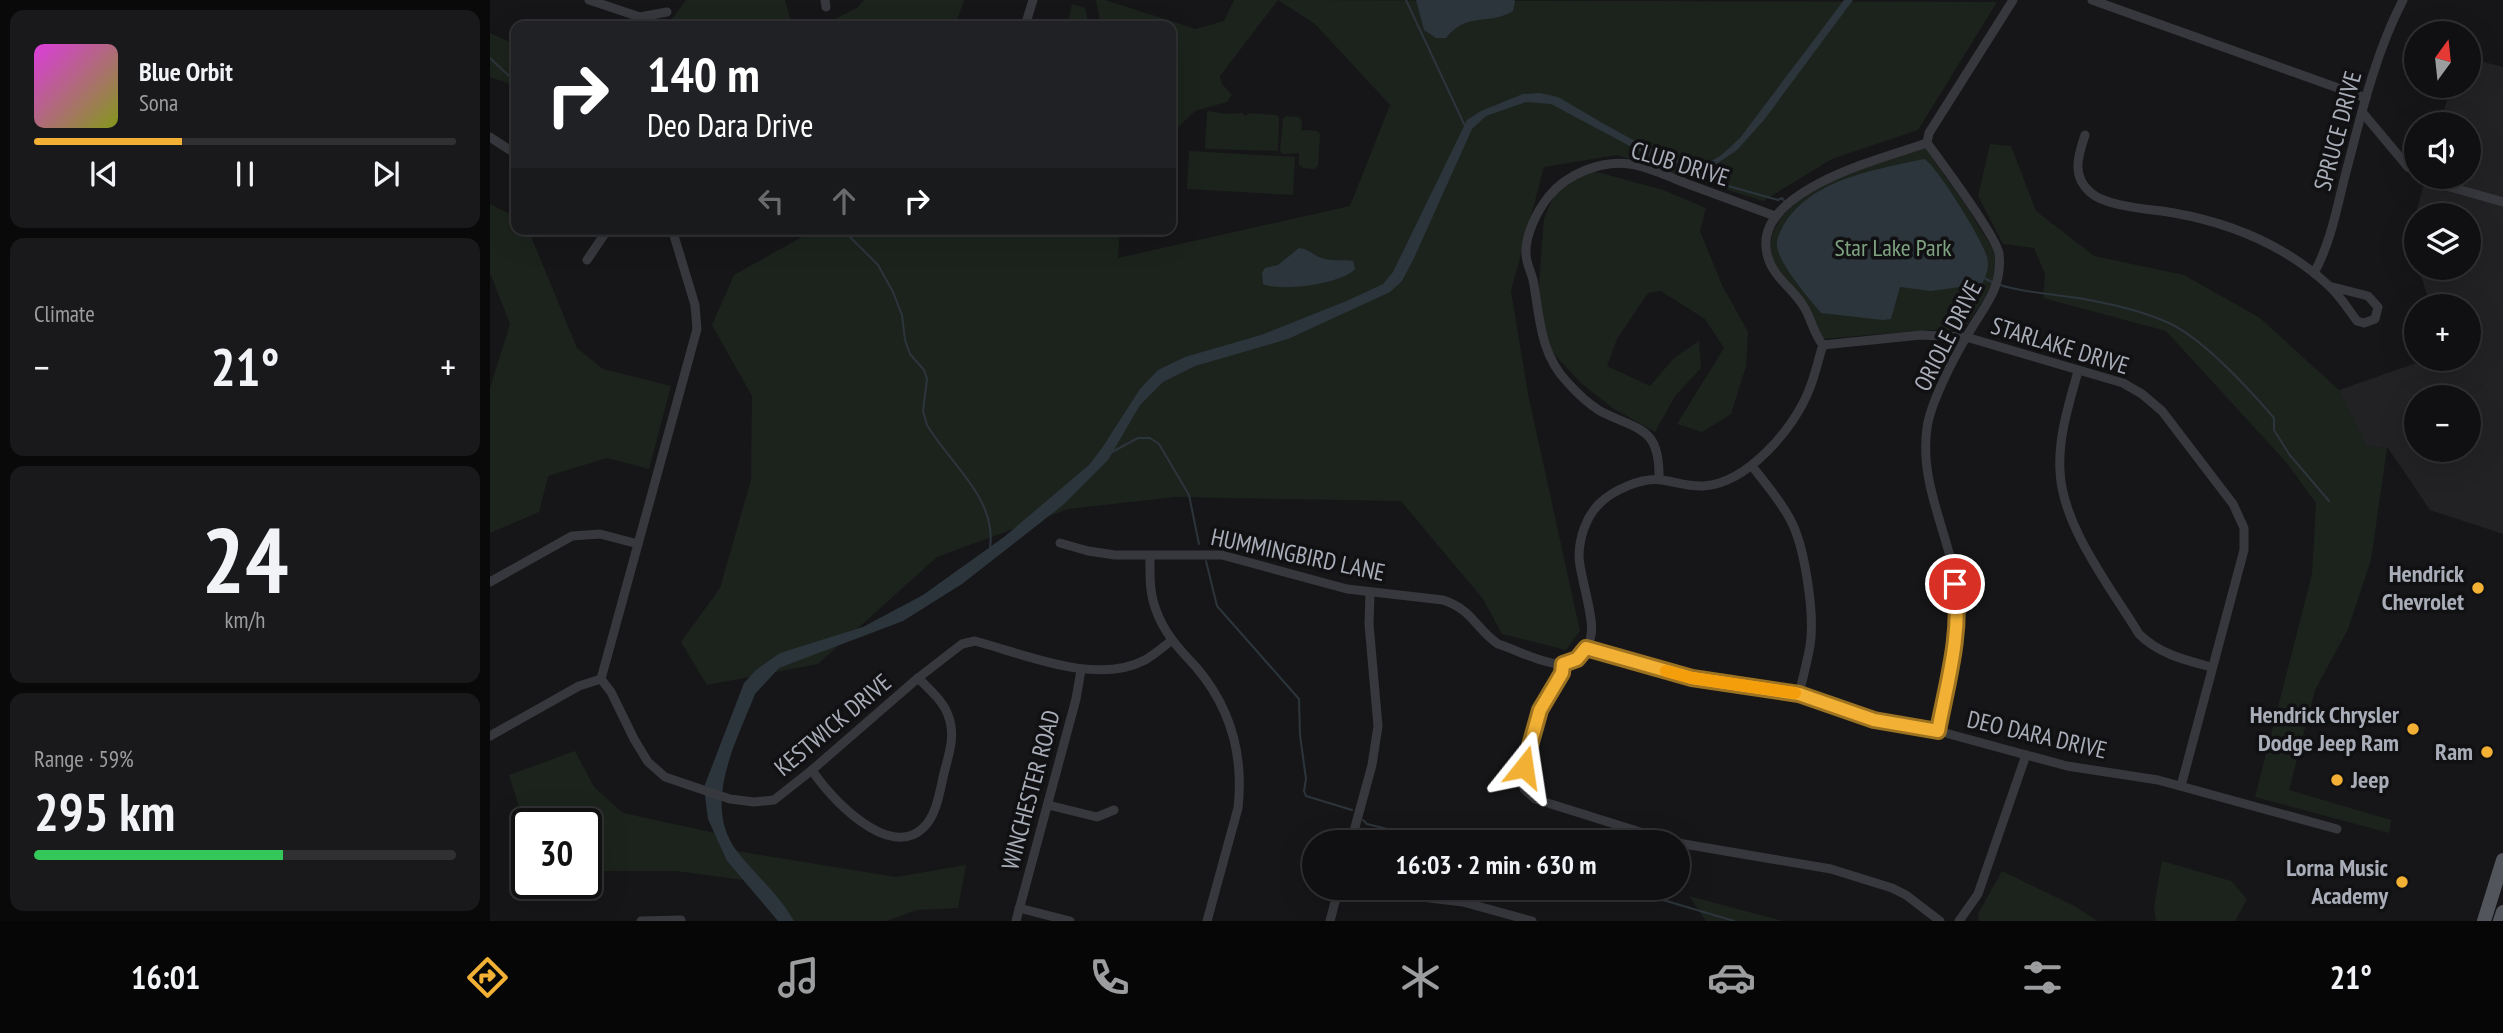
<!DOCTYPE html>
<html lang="en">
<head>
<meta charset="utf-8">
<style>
  body { margin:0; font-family:"PT Sans Narrow",sans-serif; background:#19191b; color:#f1f3f6; height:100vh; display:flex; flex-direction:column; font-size:26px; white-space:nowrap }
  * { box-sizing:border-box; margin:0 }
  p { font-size:23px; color:#9c9d9f }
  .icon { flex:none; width:38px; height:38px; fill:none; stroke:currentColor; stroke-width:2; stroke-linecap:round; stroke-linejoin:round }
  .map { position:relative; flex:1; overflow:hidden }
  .panel { display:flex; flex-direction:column; gap:10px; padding:10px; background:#09090a; width:490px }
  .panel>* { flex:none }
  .top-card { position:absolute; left:21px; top:21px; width:665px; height:214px; border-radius:14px; box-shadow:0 7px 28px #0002,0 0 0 2px #303032; background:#202124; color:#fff; overflow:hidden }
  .needle { width:46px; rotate:15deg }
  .buttons { position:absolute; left:1914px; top:21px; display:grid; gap:14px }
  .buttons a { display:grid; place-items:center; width:77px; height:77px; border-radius:50%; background:#101012; box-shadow:0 7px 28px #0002,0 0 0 2px #303032; font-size:35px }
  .speed { position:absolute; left:21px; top:808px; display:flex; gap:14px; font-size:35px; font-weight:700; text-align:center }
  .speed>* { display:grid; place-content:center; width:91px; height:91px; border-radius:50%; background:#101012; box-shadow:0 7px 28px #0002,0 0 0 2px #303032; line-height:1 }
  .speed .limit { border:4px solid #111; border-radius:10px; background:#fff; color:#111 }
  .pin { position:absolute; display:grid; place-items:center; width:60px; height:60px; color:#fff; margin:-30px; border:4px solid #fff; border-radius:50%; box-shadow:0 2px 7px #0007 }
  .me { position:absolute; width:77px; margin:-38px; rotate:15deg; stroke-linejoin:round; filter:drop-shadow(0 0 5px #0008) }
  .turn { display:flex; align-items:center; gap:24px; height:147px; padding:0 21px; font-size:32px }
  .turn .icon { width:91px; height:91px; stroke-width:2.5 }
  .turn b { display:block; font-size:49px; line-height:60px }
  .lanes { display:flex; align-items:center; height:66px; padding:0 21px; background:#0003; justify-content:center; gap:35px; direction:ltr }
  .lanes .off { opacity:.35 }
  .big { font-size:52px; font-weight:700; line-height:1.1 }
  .panel .tile { flex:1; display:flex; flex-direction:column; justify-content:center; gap:10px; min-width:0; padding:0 24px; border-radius:14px; background:#19191b }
  .panel .dial { align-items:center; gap:0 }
  .dial b { font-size:91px; line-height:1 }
  .song { display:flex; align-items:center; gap:21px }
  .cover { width:84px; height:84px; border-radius:10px; background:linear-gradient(135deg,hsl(300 70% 55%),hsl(70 70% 35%)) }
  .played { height:7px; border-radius:4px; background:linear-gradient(90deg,#f2b134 35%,#303032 35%) }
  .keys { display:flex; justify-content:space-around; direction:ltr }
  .heat { display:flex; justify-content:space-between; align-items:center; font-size:38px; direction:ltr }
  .charge { height:10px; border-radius:5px; background:linear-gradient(90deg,#34c759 59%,#303032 0) }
  .trip { position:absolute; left:812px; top:830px; width:388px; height:70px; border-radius:35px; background:#101012; box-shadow:0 7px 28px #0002,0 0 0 2px #303032; font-weight:700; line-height:70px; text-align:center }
  .dock { display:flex; height:112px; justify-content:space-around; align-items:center; background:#060607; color:#9c9d9f }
  .dock .icon { width:49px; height:49px }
  .dock .on { color:#f2b134 }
  .dock b { font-size:32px; color:#f1f3f6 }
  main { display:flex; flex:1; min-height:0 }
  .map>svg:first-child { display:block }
</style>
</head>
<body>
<main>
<section class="panel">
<div class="tile">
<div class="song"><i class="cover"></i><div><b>Blue Orbit</b><p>Sona</p></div></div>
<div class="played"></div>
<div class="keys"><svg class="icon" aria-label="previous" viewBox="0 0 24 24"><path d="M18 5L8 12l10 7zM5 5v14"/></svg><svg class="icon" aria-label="pause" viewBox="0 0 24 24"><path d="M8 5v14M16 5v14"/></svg><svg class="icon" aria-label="next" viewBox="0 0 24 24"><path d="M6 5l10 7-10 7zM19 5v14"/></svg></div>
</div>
<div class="tile"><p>Climate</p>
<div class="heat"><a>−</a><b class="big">21°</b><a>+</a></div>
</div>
<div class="tile dial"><b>24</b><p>km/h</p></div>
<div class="tile"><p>Range · 59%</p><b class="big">295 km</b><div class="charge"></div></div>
</section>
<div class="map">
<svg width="2013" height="921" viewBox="0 0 2013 921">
  <rect width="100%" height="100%" fill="#161618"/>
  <!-- built -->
  <path fill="#222225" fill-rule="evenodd" d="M 1979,58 L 2013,67 L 2013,534 L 1940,510 L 1898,448 L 1877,447 L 1849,390 L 1938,359 L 1979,359 L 1979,306 L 1941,306 L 1928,268 L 1979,268 L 1979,215 L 1927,215 L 1927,263 L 1922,249 L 1921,231 L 1936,177 L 1979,177 L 1979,124 L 1950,124 L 1961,86 L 1979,86 ZM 1927,397 L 1979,397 L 1979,450 L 1927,450 Z"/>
  <!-- green -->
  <g fill="#1c231d">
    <polygon points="196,0 295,0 302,26 174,26 182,19"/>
    <polygon points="374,0 474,0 465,26 331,26 367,8"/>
    <polygon points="606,0 615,0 706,29 734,21 744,0 788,0 730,76 732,84 742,95 737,102 705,111 681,134 681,26 611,26"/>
    <polygon points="788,0 1507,2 1428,130 1342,159 1273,201 1127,155 1054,167 1021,291 1038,394 1090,631 1076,650 1012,634 993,599 911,501 685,497 578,509 447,557 328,664 217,685 191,642 230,588 261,480 262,396 222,325 244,275 326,229 630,229 628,258 860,206 900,105 825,24"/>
    <polygon points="582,4 595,8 599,26 577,26"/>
    <polygon points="0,33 26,45 26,86 0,77"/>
    <polygon points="719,111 736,114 752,113 755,116 760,113 787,115 789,118 788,151 716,149 715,147 717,113"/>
    <polygon points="796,116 809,117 812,121 811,132 814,130 827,131 830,134 828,166 824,169 813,168 809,164 809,153 793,154 790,151 793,119"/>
    <polygon points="1500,144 1521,146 1546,211 1604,256 1694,275 1770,318 1849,390 1877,446 1897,448 1881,560 1858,629 1825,690 1799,790 1901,820 1899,833 1765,797 1822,574 1826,503 1796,462 1676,331 1553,298 1555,274 1544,248 1513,244 1488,196"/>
    <path d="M 1435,148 L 1475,204 L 1503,249 L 1506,268 L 1504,281 L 1498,293 L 1473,330 L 1439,330 L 1332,339 C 1317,316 1285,276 1281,251 C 1276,222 1315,191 1338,180 C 1367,166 1404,158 1435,148 Z"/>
    <polygon points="699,151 805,157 803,195 697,189"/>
    <polygon points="1100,170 1173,190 1216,208 1210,231 1232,285 1258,332 1256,366 1241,414 1212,432 1187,424 1234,348 1215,319 1171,291 1158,293 1127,339 1117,366 1160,386 1184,358 1209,341 1211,368 1185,396 1165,432 1124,409 1091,383 1052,341 1049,285 1054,219 1071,179"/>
    <polygon points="0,204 26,217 26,229 38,229 87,348 113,369 181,386 159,469 117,458 58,476 49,512 0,533 0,388 20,324 0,273"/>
    <polygon points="85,751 104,787 133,813 225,833 237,861 253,880 186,871 96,871 96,824 37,824 37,832 19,775"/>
    <polygon points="246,851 406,877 476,865 468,908 427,910 396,921 304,921"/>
    <polygon points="1672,861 1741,881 1757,899 1745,921 1666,921 1664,907"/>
    <polygon points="1512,871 1586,907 1607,921 1489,921 1488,914"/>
    <polygon points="1199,896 1293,921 1216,921"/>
  </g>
  <!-- water -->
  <g fill="#2c353c">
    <path d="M 926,0 L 1024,0 L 1025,1 L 1023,11 C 999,26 977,11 956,38 L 946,38 L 934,30 Z"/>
    <path d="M 1354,0 L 1363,0 L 1274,120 L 1247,150 L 1222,167 L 1208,173 L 1168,161 L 1061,104 L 1036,102 L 996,116 L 982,129 L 924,258 L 912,281 L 900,292 L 798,339 L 705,366 L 673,382 L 650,405 L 618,460 L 573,505 L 472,584 L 413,621 L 289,668 L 265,694 C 246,743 210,806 249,854 C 267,876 290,896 304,921 L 288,921 L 237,861 L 218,819 L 214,787 L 254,683 L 266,670 L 290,653 L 373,627 L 433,595 L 514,537 L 599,465 L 612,448 L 650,389 L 668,370 L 695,357 L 771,335 L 859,300 L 893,284 L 903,272 L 977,120 L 991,111 L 1033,94 L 1050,93 L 1068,97 C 1097,113 1185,170 1215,163 C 1229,160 1240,147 1250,138 Z"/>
    <path d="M 1434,159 C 1445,163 1494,242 1497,257 C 1500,267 1496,275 1492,284 L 1441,291 L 1410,287 L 1401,319 L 1393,320 L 1331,313 C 1318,297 1290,266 1287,246 C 1286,241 1290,231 1293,226 C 1321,179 1384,170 1434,159 Z"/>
    <path d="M 809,248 C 818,249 821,253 829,257 C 839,262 852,259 863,261 L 865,269 C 852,284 791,292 773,284 L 772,273 L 775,268 L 788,265 Z"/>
  </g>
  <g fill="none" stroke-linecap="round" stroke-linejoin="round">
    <!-- stream -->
    <g stroke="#2c353c" stroke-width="2">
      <polyline points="916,0 975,126"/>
      <polyline points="0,58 18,75 26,78"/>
      <polyline points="1214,170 1231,184 1288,200 1292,198 1296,203"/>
      <path d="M 352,229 L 388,265 L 403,292 L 412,315 L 415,340 L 420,354 L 434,370 L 437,379 L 433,411 L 437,425 C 460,464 507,498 500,548"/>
      <polyline points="1494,278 1504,283"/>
      <path d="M 1510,285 C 1539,294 1569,294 1599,300 C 1626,305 1656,312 1681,324 C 1715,341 1759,389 1784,418 L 1784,430 L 1799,454 L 1839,501"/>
      <polyline points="620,453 648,438 660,438 669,444 699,495 709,544"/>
      <polyline points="716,561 727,606 809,699 810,735 816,779 814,791 816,796 862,810"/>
      <polyline points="873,820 877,824 917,834 927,830 970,842"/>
      <polyline points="1129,887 1244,921"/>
    </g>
    <!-- minor -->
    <g stroke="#37383d" stroke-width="9">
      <polyline points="99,0 150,17 177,12"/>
      <polyline points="335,0 336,7"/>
      <polyline points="1602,0 1876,98"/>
      <polyline points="535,26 543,0"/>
      <polyline points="1872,112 1918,167 1927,172"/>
      <path d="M 1595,135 C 1588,156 1581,176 1601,193 C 1617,207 1662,209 1684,213 C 1740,223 1794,245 1837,284 C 1849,294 1858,309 1867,321 L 1874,323 L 1885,319 L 1888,307 L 1878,296 L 1839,286"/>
      <polyline points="0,137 26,154"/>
      <path d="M 1437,143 C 1451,162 1507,237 1509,254 C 1513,289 1493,307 1477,336 C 1464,357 1440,404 1437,428 C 1428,490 1466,544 1468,605 C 1469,647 1456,691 1448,731"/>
      <polyline points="1437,143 1439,133 1523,0"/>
      <polyline points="1935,177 1953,185 2013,202"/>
      <path d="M 182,229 L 205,305 L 207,329 L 111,679 L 121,692 L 144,739 L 158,762 L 175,777 L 240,799 L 264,802 L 284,800 L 322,770 L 428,678 L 472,644 L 485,641 C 534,654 606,686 655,660 C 664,655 673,647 681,641"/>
      <polyline points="97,260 118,229"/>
      <path d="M 1824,273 C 1840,244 1846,212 1854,180 C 1870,119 1884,56 1913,0"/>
      <polyline points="1333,345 1431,335 1476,337 1633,383 1652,394 1672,411 1743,504 1754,528 1754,550 1691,786"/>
      <path d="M 1333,345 C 1323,333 1322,320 1314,307 C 1303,288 1282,277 1277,254 C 1262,190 1394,158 1437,143"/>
      <path d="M 1588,371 C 1579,404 1568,437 1570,471 C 1572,526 1621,588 1649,634 C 1669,654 1695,660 1721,667"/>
      <path d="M 1262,466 C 1275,483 1290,500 1300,519 C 1315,546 1325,615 1320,646 C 1317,662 1313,678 1309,694"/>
      <path d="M 1169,479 C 1170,426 1149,431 1110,411 C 1099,404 1087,393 1078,383 C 1051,355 1050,321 1044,285 C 1043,275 1036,264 1036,254 C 1035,235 1047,211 1059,196 C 1077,174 1111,160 1140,164 C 1159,167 1178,176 1195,183 C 1225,194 1255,205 1285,216"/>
      <path d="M 570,543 L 598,551 L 625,555 L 732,555 L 857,589 L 953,600 C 983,610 985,628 1008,644 C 1027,650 1048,662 1068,664 C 1085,666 1099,651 1101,635 C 1105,619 1090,577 1089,557 C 1089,538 1096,517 1109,504 C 1123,490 1152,477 1172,480 C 1186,482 1199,487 1214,486 C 1257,483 1304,429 1319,390 C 1325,376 1328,360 1333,345"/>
      <path d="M 660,556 C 660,574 659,592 666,610 C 674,633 689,649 706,667 C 741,708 754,754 748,808 L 717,921"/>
      <polyline points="0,582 82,536 110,534 148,544"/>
      <polyline points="1096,648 1202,678 1309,694 1384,720 1448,731 1577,766 1668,780 1847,829"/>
      <path d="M 1073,664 C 1071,678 1062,685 1055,698 C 1046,717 1028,769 1034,789 L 1045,799 L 1182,842"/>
      <polyline points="0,736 89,686 111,679"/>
      <path d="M 322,770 C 339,797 399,861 433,828 C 447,815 450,790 454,773 C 459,754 466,735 458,715 C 453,701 439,689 428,678"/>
      <polyline points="558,805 607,817 624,810"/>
      <polyline points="861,842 882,765 888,726 879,624 880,593"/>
      <polyline points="1188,843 1341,869 1402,888 1416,895 1450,921"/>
      <polyline points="890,887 923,896 973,902 1042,921"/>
      <polyline points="529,908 580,921"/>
      <polyline points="151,921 191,920"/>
      <polyline points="526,921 586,699 591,670"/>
      <polyline points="840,921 849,887"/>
      <polyline points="1469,921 1488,894 1536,755"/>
    </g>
    <!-- primary -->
    <g stroke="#53555c" stroke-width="14">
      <polyline points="1994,921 2013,860"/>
      <polyline points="2010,921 2013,912"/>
    </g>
  </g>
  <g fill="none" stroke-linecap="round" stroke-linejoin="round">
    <!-- route casing -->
    <g stroke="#9d7322" stroke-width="18">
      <path id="route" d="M 1034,767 L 1050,710 L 1072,673 L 1073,664 L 1087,659 L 1096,648 L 1202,678 L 1309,694 L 1384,720 L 1448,731 C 1457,683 1472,633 1465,584"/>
    </g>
    <!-- route -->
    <use href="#route" stroke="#f2b134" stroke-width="12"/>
    <!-- slow -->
    <polyline stroke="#f59e0b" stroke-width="12" points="1176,671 1202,678 1305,693"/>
  </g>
  <!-- markers -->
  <g fill="#f2b134" stroke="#111113" stroke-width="2.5">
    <circle cx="1988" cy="588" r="7"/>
    <circle cx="1923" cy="729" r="7"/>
    <circle cx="1997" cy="752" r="7"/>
    <circle cx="1847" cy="780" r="7"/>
    <circle cx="1912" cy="882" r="7"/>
  </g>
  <g text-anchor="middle" stroke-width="7" stroke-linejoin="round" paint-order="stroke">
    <!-- street labels -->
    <g font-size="24" fill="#a8adb8" stroke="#111113">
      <text transform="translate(1848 131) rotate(-75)" y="8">SPRUCE DRIVE</text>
      <text transform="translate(1190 164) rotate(17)" y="8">CLUB DRIVE</text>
      <text transform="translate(1458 336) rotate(-63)" y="8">ORIOLE DRIVE</text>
      <text transform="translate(1570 346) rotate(17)" y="8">STARLAKE DRIVE</text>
      <text transform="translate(808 555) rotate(12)" y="8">HUMMINGBIRD LANE</text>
      <text transform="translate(343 725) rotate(-40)" y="8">KESTWICK DRIVE</text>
      <text transform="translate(1547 735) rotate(13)" y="8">DEO DARA DRIVE</text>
      <text transform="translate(541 790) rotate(-75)" y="8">WINCHESTER ROAD</text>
    </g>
    <!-- park labels -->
    <g font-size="24" fill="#7fa381" stroke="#111113">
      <text x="1403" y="256">Star Lake Park</text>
    </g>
    <!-- poi labels -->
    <g font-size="24" font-weight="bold" fill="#a8adb8" stroke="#111113" text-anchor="end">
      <text x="1974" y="582">Hendrick<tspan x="1974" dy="28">Chevrolet</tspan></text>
      <text x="1909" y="723">Hendrick Chrysler<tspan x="1909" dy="28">Dodge Jeep Ram</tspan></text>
      <text x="1983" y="760">Ram</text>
      <text x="1861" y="788" text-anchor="start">Jeep</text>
      <text x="1898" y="876">Lorna Music<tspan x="1898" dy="28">Academy</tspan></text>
    </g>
  </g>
</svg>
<div class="buttons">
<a><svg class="needle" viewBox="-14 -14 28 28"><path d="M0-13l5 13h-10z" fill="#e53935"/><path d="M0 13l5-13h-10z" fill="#9c9d9f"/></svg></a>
<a><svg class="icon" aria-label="sound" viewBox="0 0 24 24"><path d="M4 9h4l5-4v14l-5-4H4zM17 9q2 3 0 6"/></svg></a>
<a><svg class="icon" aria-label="layers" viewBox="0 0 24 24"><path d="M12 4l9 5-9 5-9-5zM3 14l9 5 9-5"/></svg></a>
<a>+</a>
<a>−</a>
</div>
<div class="speed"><div class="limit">30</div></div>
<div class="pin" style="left:1465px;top:584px;background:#d93025"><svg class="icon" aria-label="arrive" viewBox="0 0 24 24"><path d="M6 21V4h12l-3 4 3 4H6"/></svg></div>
<svg class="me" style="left:1034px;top:767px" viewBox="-20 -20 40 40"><path d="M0-17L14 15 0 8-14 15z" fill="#f2b134" stroke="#fff" stroke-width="4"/></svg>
<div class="trip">16:03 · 2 min · 630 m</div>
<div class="top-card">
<div class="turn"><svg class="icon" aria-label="right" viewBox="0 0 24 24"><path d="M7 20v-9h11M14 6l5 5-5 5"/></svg><div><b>140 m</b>Deo Dara Drive</div></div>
<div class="lanes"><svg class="icon off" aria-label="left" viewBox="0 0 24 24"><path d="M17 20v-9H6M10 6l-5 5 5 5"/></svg><svg class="icon off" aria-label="ahead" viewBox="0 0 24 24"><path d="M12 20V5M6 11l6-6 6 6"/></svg><svg class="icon" aria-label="right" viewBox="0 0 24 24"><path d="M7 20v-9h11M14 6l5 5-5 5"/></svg></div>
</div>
</div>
</main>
<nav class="dock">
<b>16:01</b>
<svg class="icon on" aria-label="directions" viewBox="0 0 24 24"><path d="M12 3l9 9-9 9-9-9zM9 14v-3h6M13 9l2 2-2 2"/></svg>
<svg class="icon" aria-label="music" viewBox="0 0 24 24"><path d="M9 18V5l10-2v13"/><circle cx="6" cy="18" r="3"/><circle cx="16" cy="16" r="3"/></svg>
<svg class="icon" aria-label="phone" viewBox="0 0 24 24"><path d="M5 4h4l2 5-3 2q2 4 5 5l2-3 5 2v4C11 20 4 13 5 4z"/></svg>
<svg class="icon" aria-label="climate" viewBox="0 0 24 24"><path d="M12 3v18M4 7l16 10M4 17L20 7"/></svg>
<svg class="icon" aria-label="car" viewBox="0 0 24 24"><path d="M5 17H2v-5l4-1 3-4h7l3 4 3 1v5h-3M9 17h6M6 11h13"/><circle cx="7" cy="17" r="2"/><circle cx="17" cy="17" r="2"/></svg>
<svg class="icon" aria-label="filters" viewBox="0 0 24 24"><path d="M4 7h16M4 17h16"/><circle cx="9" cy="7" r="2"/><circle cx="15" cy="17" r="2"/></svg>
<b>21°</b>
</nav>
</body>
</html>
